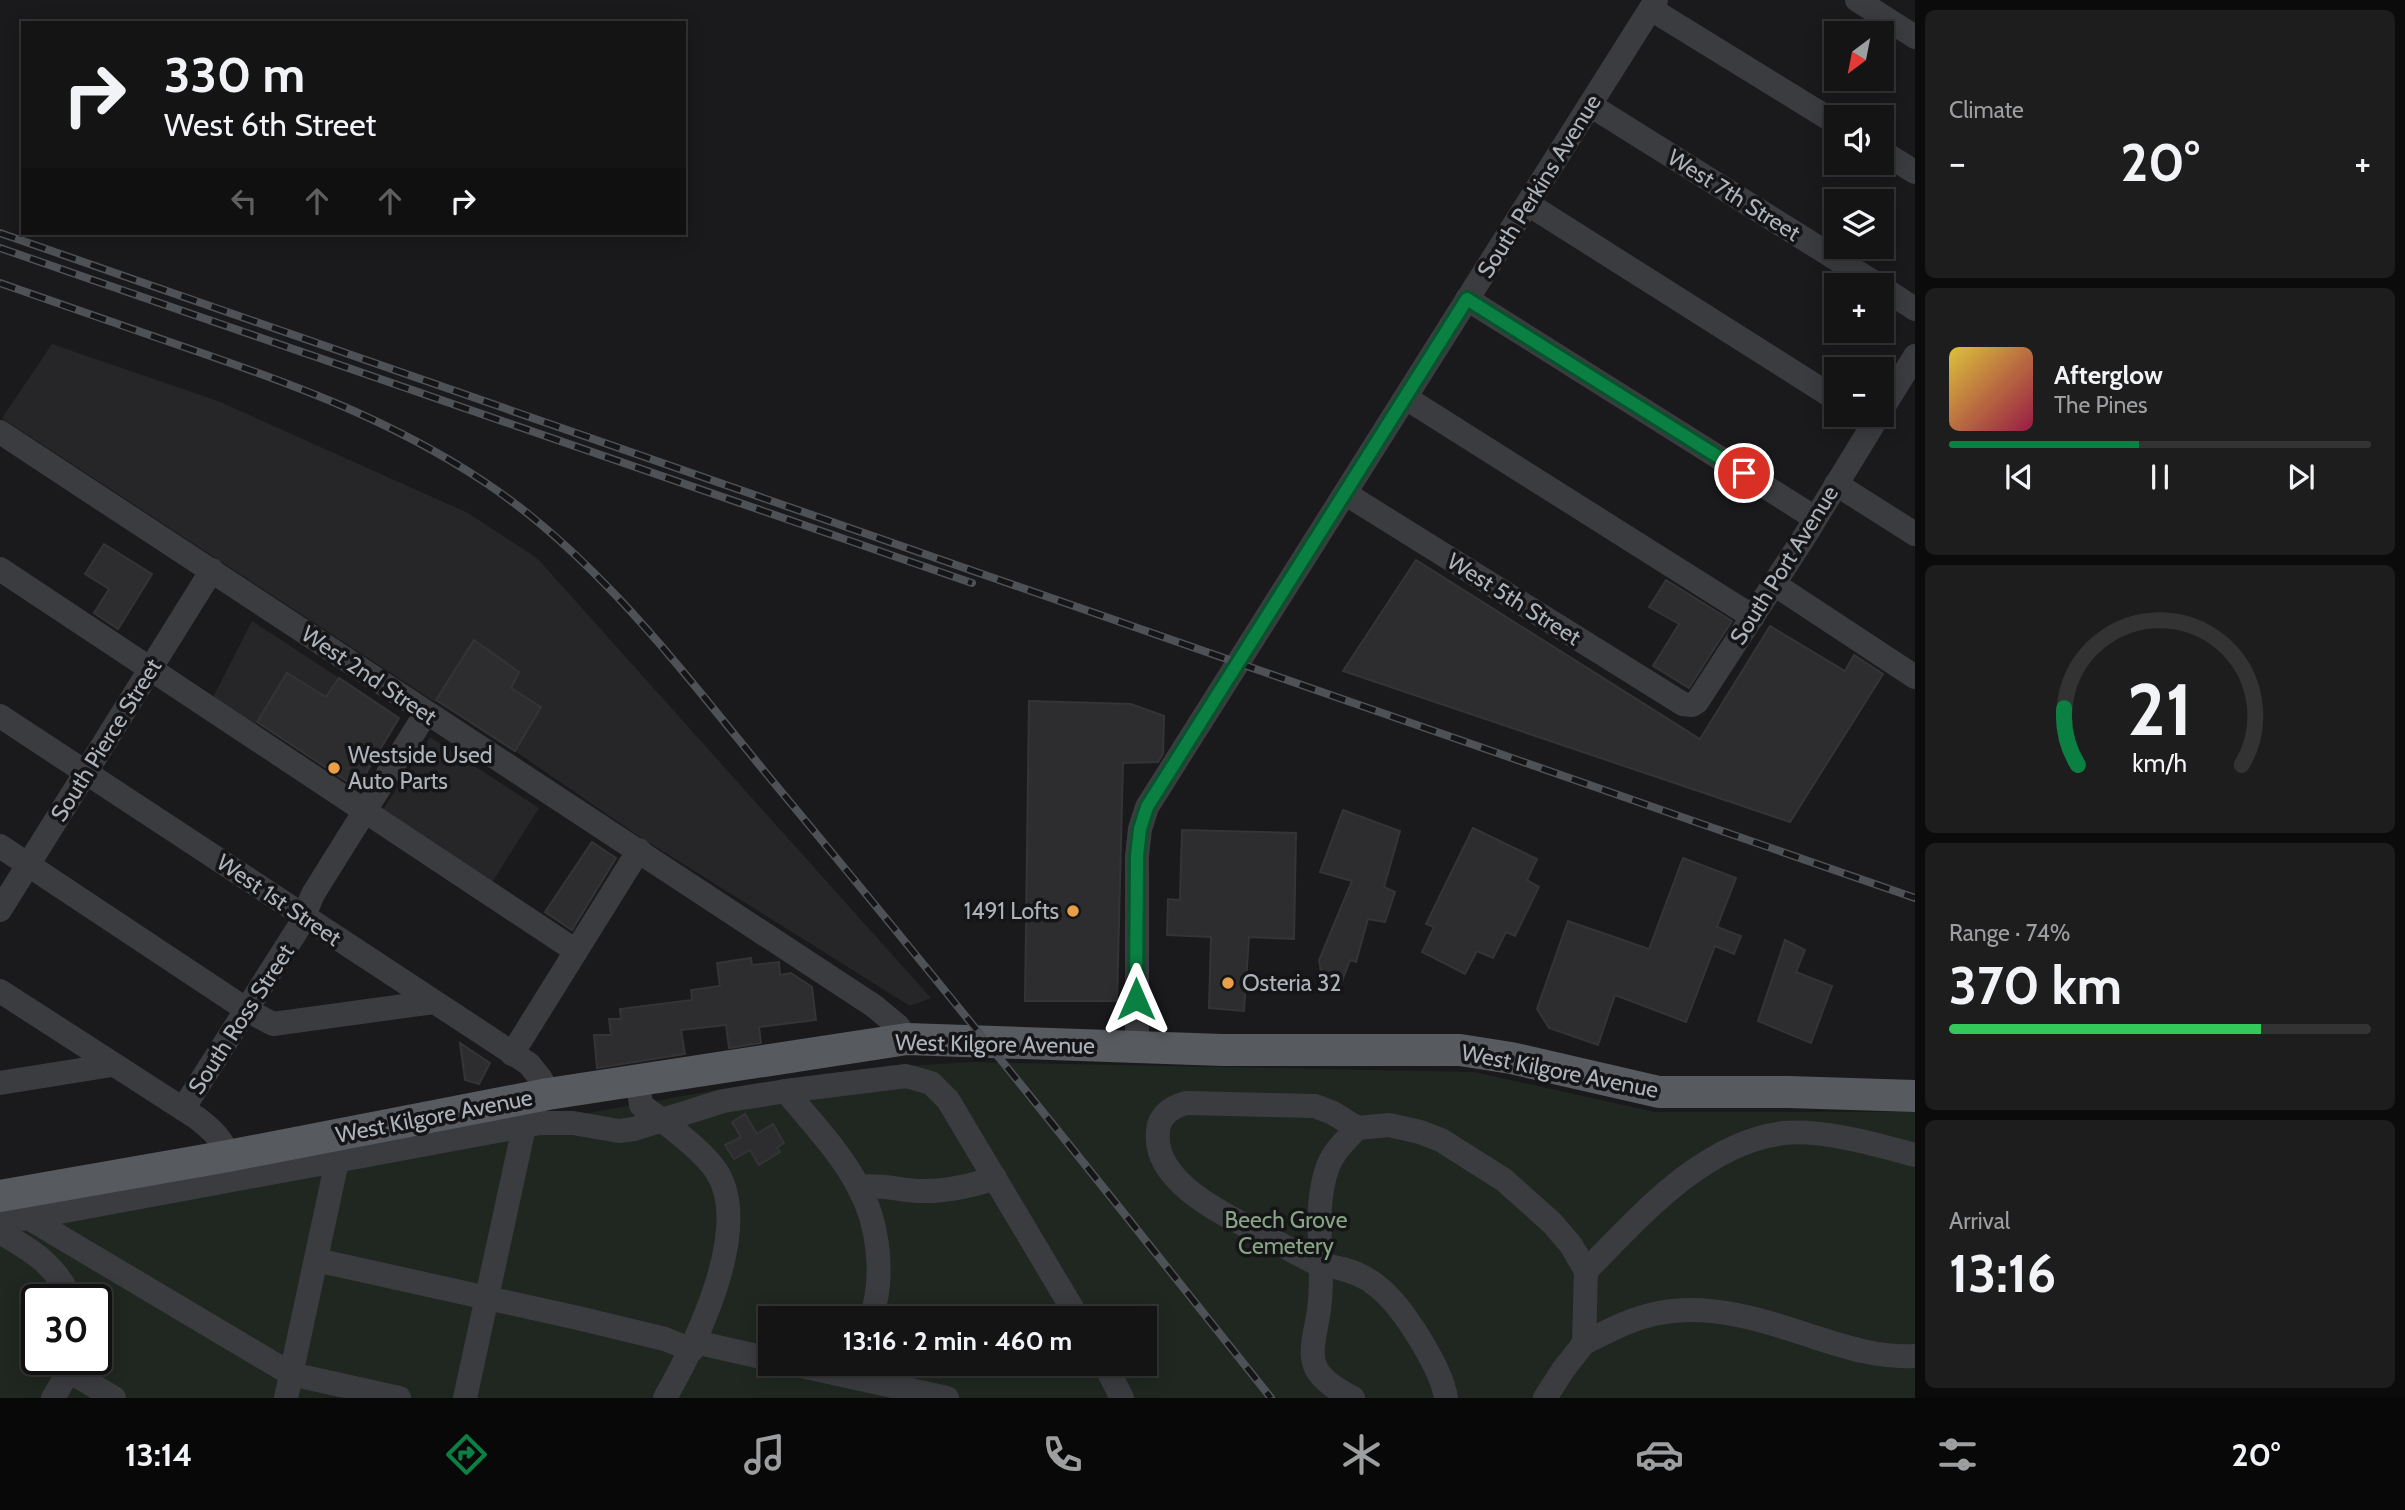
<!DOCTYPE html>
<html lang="en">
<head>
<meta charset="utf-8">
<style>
  body { margin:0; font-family:Cabin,sans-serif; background:#1d1d1e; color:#f1f3f6; height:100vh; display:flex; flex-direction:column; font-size:26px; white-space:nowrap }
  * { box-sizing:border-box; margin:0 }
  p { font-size:23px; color:#9d9ea0 }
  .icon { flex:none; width:38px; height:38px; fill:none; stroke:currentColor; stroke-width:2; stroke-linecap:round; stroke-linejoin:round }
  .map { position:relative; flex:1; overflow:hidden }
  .panel { display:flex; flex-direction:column; gap:10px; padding:10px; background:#0b0b0c; width:490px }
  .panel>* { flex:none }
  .top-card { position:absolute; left:21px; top:21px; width:665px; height:214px; border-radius:0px; box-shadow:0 4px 18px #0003,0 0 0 2px #333334; background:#141415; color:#f1f3f6; overflow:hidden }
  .needle { width:46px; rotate:212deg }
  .controls { position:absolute; left:1824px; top:21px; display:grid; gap:14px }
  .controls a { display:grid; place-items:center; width:70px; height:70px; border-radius:0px; background:#141415; box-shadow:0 4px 18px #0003,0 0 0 2px #333334; font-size:35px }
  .speed { position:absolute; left:21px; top:1284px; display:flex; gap:14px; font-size:35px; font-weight:700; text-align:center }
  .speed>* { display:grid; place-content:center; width:91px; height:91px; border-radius:50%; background:#141415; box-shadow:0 4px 18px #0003,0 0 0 2px #333334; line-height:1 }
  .speed .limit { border:4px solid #111; border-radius:10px; background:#fff; color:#111 }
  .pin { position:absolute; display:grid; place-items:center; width:60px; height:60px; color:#fff; margin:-30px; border:4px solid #fff; border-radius:50%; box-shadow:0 2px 7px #0007 }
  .me { position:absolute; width:77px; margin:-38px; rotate:0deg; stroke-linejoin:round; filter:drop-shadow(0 0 5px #0008) }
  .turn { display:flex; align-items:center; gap:24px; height:147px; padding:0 28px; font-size:32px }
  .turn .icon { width:91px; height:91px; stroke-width:2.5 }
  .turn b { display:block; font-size:49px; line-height:60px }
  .lanes { display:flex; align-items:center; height:66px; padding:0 28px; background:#0003; justify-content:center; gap:35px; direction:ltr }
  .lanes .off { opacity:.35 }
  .big { font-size:52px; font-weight:700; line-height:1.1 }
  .panel .tile { flex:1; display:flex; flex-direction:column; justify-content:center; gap:10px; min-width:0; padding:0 24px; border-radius:10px; background:#1d1d1e }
  .panel .dial { align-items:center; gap:0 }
  .dial svg { height:182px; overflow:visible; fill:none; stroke:#333334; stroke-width:7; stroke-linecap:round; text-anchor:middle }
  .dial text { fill:#f1f3f6; stroke:none }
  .song { display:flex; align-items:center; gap:21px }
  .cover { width:84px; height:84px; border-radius:10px; background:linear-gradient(135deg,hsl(50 70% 55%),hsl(340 70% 35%)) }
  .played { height:7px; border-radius:4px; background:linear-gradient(90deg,#0b8043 45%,#333334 45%) }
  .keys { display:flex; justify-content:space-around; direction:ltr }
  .heat { display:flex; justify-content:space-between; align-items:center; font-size:38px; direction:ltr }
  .charge { height:10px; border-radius:5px; background:linear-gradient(90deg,#34c759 74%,#333334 0) }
  .trip { position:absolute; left:758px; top:1306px; width:399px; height:70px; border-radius:0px; background:#141415; box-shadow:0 4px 18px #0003,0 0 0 2px #333334; font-weight:700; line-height:70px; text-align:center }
  .tabs { display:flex; height:112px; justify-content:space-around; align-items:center; background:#080808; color:#9d9ea0 }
  .tabs .icon { width:49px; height:49px }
  .tabs .active { color:#0b8043 }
  .tabs b { font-size:32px; color:#f1f3f6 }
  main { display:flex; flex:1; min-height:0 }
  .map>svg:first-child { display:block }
</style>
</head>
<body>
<main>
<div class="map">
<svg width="1915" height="1398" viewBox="0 0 1915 1398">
  <rect width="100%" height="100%" fill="#1a1a1c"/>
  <!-- built -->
  <g fill="#262629">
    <polygon points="52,344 218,401 468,513 537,558 931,998 910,1006 640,837 515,751 541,707 511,688 519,672 474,641 435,702 2,418"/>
    <polygon points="252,621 339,678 326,697 287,673 249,734 208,707"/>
    <polygon points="430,737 539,808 486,892 377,819"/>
  </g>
  <!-- green -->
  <path fill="#202720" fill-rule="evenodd" d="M 971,1062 L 1474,1072 L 1655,1112 L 1915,1112 L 1915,1398 L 0,1398 L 0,1218 L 711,1091 L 862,1069 ZM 37,1300 L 96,1300 L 96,1360 L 37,1360 ZM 770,1318 L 1144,1318 L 1144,1363 L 770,1363 Z"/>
  <!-- building -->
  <g fill="#2d2d30" stroke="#343437" stroke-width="2">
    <polygon points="104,544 152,574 118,629 94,613 109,589 85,574"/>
    <polygon points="1416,560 1700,739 1770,626 1845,671 1854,655 1883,674 1790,822 1343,671"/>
    <polygon points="1666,580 1732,621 1689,688 1653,666 1679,624 1649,607"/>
    <polygon points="474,640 519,672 511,688 541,707 515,751 436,700"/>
    <polygon points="287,673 326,697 339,678 399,718 357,788 257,722"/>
    <polygon points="1029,701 1131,704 1164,716 1163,754 1158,762 1123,763 1117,1001 1025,1001"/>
    <polygon points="1343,810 1400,831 1384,887 1395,892 1385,922 1368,919 1356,962 1350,960 1339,989 1323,983 1319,960 1352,881 1320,872"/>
    <polygon points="1473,828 1537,859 1527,880 1539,887 1515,936 1506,932 1493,958 1477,951 1465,974 1422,952 1434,927 1426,924"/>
    <polygon points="1182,830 1296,833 1294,939 1249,937 1244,1011 1209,1008 1211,937 1167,935 1168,899 1180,900"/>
    <polygon points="592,842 616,858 572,930 545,912"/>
    <polygon points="1683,858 1736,878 1717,927 1741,936 1734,954 1715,946 1686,1022 1615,995 1598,1045 1549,1028 1537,1009 1568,921 1649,949"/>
    <polygon points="1785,940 1805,950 1796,972 1832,986 1811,1043 1758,1021"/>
    <polygon points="751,958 752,965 779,962 780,975 791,973 812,987 816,1020 759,1027 761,1043 729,1048 726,1025 681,1030 685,1054 597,1068 594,1035 611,1035 609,1019 621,1019 620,1009 692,1000 691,990 720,986 717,963"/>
    <polygon points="460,1043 490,1063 479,1084 465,1080"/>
    <polygon points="745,1114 757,1134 773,1124 784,1143 777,1148 780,1152 759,1165 750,1150 734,1159 725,1145 741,1137 732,1122"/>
  </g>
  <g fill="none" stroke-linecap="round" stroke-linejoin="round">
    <!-- minor -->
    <g stroke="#3b3c40" stroke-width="24">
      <polyline points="1857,0 1915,37"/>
      <polyline points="1651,9 1836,123"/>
      <polyline points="1590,105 1878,285"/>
      <polyline points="1881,151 1915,172"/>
      <polyline points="1528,204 1836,399"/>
      <polyline points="1881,287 1915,309"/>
      <polyline points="1467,299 1815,518"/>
      <polyline points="1406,398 1753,617"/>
      <polyline points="1881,411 1915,356"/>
      <path d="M 0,432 C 291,624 584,813 874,1006 L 898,1026 L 907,1039"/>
      <polyline points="1836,484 1915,534"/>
      <polyline points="1346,494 1683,704 1692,705 1697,702 1803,539 1879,415"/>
      <polyline points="0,569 576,951"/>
      <polyline points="1774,584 1915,677"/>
      <polyline points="0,716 529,1064 541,1079 548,1094"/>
      <polyline points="0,846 247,1010 273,1024 434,1002"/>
      <polyline points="0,910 212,570"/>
      <path d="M 0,991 L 197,1118 C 211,1129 223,1139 228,1156"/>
      <polyline points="1137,1047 1137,856 1140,829 1147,807 1656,0"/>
      <polyline points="512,1054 639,850"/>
      <path d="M 638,1081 L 641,1105 C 662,1120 703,1150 717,1172 C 753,1230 695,1345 665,1398"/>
      <polyline points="0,1083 112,1065"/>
      <polyline points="786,1091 906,1076 931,1083 948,1100 1078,1318"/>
      <polyline points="183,1109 299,927 313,894 426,713"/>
      <path d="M 859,1187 C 880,1184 898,1190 919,1191 C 945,1192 971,1186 995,1178"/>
      <polyline points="27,1217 291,1374 399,1398"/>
      <path d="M 0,1223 L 540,1123 L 573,1123 L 619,1131 L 634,1129 L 723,1101 L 786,1091 C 810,1121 840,1151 858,1186 C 879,1223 885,1278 871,1318"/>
      <path d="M 0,1232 C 31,1250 57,1265 71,1300"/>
      <polyline points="316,1260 578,1318 665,1339 692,1350"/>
      <path d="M 1586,1271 C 1639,1217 1704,1142 1784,1133 C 1822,1129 1878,1145 1915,1155"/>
      <polyline points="695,1342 770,1359"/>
      <path d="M 1584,1343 C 1608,1331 1632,1318 1659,1313 C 1709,1303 1764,1320 1811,1336 C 1845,1347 1878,1358 1915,1356"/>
      <polyline points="788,1363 947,1398"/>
      <polyline points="1104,1363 1122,1398"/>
      <polyline points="69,1371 114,1398"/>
      <polyline points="53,1398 69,1371 72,1360"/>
      <polyline points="286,1398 337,1161"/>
      <polyline points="465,1398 524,1127"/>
      <path d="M 1353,1398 C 1340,1391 1323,1382 1316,1368 C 1308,1353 1317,1326 1319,1310 C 1326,1262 1311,1213 1328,1166 C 1334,1151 1346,1140 1357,1128"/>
      <path d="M 1446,1398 C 1441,1367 1402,1305 1377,1286 C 1364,1275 1350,1270 1334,1267 C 1328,1266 1323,1267 1318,1264 C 1299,1255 1280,1244 1262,1234 C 1225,1215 1152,1182 1158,1131 C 1159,1115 1172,1107 1186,1103 L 1315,1106 L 1333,1113 L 1357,1128 L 1389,1125 L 1420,1132 L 1441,1140 L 1504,1180 L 1552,1223 L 1571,1245 L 1586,1271 L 1584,1343 L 1563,1370 L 1545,1398"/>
    </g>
    <!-- major -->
    <polyline stroke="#575a5f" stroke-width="32" points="0,1196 228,1156 548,1094 907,1039 1222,1050 1460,1050 1511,1058 1659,1092 1788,1092 1915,1096"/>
    <!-- rail casing -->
    <g stroke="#4e5155" stroke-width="8">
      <g id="rail">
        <polyline points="0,233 1915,898"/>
        <polyline points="0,248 972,583"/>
        <path d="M 0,283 C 63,305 126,327 190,349 C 295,385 389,419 483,481 C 606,562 695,689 789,801 C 953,998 1112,1198 1271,1398"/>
      </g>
    </g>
    <!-- rail -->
    <use href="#rail" stroke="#151517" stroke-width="5" stroke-dasharray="16" stroke-linecap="butt"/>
  </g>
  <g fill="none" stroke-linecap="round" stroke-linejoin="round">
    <!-- route casing -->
    <g stroke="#07532c" stroke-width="18">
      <polyline id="route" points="1136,999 1137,856 1140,829 1147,807 1467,299 1744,473"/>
    </g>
    <!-- route -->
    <use href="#route" stroke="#0b8043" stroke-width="12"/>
  </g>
  <!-- markers -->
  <g fill="#e89f45" stroke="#151517" stroke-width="2.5">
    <circle cx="334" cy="768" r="7"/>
    <circle cx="1073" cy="911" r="7"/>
    <circle cx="1228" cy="983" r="7"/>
  </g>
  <g text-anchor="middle" stroke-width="7" stroke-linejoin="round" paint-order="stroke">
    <!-- street labels -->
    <g font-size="23" fill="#adb3ba" stroke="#151517">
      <text transform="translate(1539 186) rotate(-58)" y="8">South Perkins Avenue</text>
      <text transform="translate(1734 195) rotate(32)" y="8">West 7th Street</text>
      <text transform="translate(1784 565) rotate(-58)" y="8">South Port Avenue</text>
      <text transform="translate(1514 599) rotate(32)" y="8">West 5th Street</text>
      <text transform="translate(369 675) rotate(34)" y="8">West 2nd Street</text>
      <text transform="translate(106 740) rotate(-58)" y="8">South Pierce Street</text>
      <text transform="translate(279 900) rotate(34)" y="8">West 1st Street</text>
      <text transform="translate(241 1019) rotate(-57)" y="8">South Ross Street</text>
      <text transform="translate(995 1044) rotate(1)" y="8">West Kilgore Avenue</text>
      <text transform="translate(1560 1071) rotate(11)" y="8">West Kilgore Avenue</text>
      <text transform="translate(434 1116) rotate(-11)" y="8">West Kilgore Avenue</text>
    </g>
    <!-- poi labels -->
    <g font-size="23" fill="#adb3ba" stroke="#151517" text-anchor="start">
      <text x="348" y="763">Westside Used<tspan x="348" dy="26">Auto Parts</tspan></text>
      <text x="1059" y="919" text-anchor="end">1491 Lofts</text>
      <text x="1242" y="991">Osteria 32</text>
    </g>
    <!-- park labels -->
    <g font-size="23" fill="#87a485" stroke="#151517">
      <text x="1286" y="1228">Beech Grove<tspan x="1286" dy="26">Cemetery</tspan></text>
    </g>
  </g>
</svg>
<div class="controls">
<a><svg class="needle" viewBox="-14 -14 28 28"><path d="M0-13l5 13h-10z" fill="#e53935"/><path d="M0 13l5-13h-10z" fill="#9d9ea0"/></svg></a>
<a><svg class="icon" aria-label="sound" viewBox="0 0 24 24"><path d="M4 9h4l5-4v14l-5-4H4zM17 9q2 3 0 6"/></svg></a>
<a><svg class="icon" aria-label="layers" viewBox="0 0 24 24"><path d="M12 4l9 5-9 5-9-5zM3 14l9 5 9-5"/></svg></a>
<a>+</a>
<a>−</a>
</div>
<div class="speed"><div class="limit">30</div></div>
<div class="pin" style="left:1744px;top:473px;background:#d93025"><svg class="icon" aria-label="arrive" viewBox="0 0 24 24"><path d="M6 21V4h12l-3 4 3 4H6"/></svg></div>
<svg class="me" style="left:1136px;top:999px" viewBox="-20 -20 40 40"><path d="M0-17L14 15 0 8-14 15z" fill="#0b8043" stroke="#fff" stroke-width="4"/></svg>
<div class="trip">13:16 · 2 min · 460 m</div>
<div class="top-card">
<div class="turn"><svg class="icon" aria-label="right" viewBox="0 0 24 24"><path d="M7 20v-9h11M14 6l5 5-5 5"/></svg><div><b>330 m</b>West 6th Street</div></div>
<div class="lanes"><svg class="icon off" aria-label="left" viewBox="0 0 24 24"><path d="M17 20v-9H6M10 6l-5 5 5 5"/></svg><svg class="icon off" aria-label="ahead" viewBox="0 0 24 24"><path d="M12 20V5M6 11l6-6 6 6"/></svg><svg class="icon off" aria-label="ahead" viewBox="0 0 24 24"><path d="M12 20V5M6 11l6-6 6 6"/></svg><svg class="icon" aria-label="right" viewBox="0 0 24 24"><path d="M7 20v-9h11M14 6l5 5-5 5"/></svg></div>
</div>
</div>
<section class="panel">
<div class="tile"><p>Climate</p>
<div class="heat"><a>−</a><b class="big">20°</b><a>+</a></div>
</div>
<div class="tile">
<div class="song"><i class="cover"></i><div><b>Afterglow</b><p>The Pines</p></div></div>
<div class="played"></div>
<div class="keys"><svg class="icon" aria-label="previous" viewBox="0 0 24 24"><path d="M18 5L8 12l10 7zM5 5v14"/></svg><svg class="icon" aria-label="pause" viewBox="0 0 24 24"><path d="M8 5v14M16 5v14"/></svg><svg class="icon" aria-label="next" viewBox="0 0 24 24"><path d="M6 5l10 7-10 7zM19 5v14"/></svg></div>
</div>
<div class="tile dial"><svg viewBox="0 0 100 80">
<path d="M14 69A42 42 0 1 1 86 69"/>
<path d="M14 69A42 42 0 0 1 8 44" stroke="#0b8043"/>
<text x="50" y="56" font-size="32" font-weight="700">21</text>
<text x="50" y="72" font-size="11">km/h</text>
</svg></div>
<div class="tile"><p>Range · 74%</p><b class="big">370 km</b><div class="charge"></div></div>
<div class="tile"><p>Arrival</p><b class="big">13:16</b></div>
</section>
</main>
<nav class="tabs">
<b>13:14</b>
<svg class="icon active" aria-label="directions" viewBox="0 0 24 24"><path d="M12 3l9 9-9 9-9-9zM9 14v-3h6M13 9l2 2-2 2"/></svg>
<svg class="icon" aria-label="music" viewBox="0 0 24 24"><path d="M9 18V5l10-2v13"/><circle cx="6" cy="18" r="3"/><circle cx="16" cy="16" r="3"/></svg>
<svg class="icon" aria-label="phone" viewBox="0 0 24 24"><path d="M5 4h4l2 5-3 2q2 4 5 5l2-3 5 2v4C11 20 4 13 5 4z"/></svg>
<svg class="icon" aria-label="climate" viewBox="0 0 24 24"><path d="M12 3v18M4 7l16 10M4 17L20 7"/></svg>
<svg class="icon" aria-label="car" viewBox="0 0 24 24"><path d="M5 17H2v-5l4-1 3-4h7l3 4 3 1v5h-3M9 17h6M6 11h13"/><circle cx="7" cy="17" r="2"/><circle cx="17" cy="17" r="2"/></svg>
<svg class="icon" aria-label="filters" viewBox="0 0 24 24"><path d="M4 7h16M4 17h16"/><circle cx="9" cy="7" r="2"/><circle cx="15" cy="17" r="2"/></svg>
<b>20°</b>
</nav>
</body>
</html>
